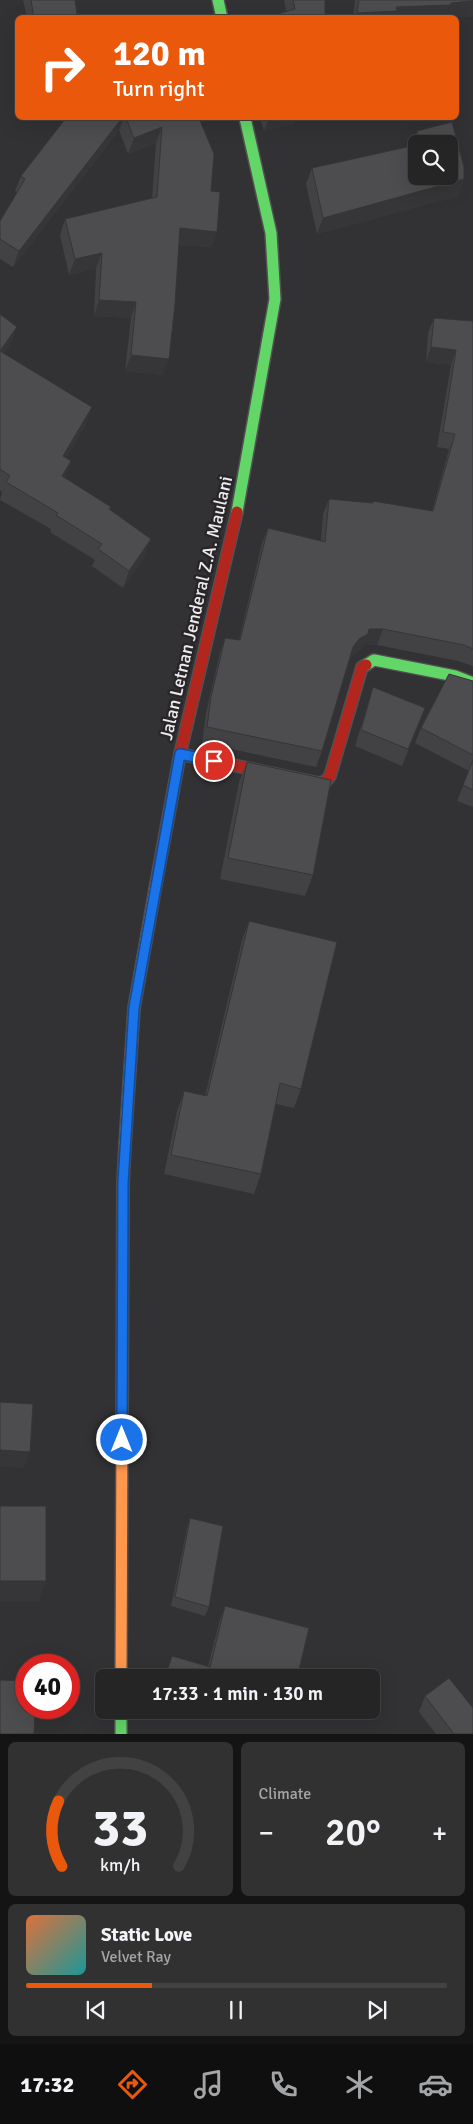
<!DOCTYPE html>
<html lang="en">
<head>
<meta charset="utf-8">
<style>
  body { margin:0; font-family:Signika,sans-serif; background:#323132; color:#f1f3f6; height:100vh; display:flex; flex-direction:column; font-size:19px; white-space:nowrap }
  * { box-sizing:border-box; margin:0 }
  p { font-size:16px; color:#a4a5a7 }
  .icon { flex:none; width:28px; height:28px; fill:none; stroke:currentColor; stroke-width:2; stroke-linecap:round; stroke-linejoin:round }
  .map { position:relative; height:1734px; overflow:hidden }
  .side { display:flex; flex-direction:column; gap:8px; padding:8px; background:#151415; flex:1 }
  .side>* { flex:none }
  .top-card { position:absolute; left:15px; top:15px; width:444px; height:105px; border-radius:8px; box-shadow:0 5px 20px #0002,0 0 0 1px #424243; background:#ea580c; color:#fff; overflow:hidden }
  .fabs { position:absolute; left:408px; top:135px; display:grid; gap:10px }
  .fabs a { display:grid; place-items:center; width:50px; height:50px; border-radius:8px; background:#262526; box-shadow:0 5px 20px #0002,0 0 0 1px #424243; font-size:25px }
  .speed { position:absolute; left:15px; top:1654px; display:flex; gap:10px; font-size:25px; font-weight:700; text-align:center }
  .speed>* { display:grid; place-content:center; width:65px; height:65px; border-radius:50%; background:#262526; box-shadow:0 5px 20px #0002,0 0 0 1px #424243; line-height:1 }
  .speed .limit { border:8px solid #d22; background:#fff; color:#111 }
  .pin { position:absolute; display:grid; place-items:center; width:42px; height:42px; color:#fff; margin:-21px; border:2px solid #fff; border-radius:50%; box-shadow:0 1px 5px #0007 }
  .me { position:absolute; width:55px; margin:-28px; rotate:0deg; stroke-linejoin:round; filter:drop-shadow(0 0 4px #0008) }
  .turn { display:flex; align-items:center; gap:18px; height:105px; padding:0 15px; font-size:22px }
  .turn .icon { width:65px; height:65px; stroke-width:2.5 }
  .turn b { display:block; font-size:35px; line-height:42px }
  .big { font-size:38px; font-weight:600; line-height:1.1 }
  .side .card { flex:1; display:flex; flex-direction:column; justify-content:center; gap:8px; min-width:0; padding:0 18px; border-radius:8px; background:#323132 }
  .side .dial { align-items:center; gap:0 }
  .dial svg { height:130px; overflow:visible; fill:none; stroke:#424243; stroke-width:7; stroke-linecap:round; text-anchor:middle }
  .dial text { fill:#f1f3f6; stroke:none }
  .song { display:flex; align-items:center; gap:15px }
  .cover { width:60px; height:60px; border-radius:8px; background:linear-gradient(135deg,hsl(20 70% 55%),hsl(180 70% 35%)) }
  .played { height:5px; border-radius:2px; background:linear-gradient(90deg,#ea580c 30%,#424243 30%) }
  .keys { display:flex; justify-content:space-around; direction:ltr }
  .heat { display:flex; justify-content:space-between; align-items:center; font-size:28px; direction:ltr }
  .side .tiles { flex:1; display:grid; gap:8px; grid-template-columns:1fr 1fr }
  .card:last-child { grid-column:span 2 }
  .trip { position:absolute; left:95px; top:1669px; width:285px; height:50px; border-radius:8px; background:#262526; box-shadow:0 5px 20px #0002,0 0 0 1px #424243; font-weight:600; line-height:50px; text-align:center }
  .dock { display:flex; height:80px; justify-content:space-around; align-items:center; background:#0f0f0f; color:#a4a5a7 }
  .dock .icon { width:35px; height:35px }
  .dock .on { color:#ea580c }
  .dock b { font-size:22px; color:#f1f3f6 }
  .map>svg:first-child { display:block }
</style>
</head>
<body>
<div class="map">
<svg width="473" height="1734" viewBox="0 0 473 1734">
  <rect width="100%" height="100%" fill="#323133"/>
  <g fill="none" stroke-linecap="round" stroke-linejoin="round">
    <!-- fast casing -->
    <g stroke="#515052" stroke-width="14">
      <g id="fast">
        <polyline points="218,0 222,18"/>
        <polyline points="237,512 275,299 271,233 245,118"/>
        <polyline points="366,665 374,660 455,676 473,683"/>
        <polyline points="121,1710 121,1734"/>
      </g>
    </g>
    <!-- slow casing -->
    <g stroke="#515052" stroke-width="14">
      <g id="slow">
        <polyline points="125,1145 134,1008 156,884"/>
        <polyline points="121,1678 122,1429"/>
      </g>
    </g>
    <!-- jam casing -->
    <g stroke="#515052" stroke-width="14">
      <g id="jam">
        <polyline points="180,754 318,783 325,782 330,776 362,667 366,665"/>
        <polyline points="156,884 180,754 237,512"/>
        <polyline points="122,1429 123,1183 125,1145"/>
      </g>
    </g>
    <!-- fast -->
    <use href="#fast" stroke="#63d668" stroke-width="11"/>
    <!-- slow -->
    <use href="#slow" stroke="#ff974d" stroke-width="11"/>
    <!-- jam -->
    <use href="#jam" stroke="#b3261e" stroke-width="11"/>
  </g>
  <!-- wall -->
  <g fill="#424143" fill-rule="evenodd">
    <polygon points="23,0 75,0 77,14 76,18 27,18"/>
    <polygon points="284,0 325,0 325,15 353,16 355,0 473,0 473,16 451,18 264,18 286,11"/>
    <polygon points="66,118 199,118 217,232 211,247 179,245 163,375 125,371 131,318 94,316 96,268 69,275 60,235 65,219 152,198 156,143 128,154 119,130 13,267 0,259 0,221 17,193 15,191 21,176"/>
    <polygon points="260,118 295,118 293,124 264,131"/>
    <path d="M 452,122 L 464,167 L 464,179 L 458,196 L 317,234 L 306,184 L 312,168 L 411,147 L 417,131 ZM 416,144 L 449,144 L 449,176 L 416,176 Z"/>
    <polygon points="0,314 11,344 4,353 86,424 66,458 71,461 65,478 111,507 110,510 145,556 123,588 92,566 95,560 50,532 51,529 0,500 2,492 0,490"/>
    <polygon points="434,318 473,321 473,666 458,661 377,645 364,644 362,649 354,654 349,660 322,751 316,767 202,743 206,713 220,653 225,638 239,640 262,543 268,528 321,541 323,514 329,499 432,511 449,449 437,447 451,365 426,362 428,333"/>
    <polygon points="473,681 473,807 457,801 469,771 415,743 421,728"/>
    <polygon points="373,687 425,708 402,766 355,746 368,704"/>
    <polygon points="247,762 313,875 305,896 220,879 239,782"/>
    <polygon points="249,921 301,1089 294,1108 276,1104 261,1174 254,1194 164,1174 177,1111 184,1091 205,1096 242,940"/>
    <polygon points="190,1518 209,1607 205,1616 171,1606 187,1528"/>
    <polygon points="225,1606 297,1678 164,1678 172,1656 208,1666 219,1623"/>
    <polygon points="425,1696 473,1734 436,1734 419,1712"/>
    <polygon points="195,1710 231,1710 227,1720"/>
  </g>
  <!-- shaded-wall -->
  <g fill="#363537">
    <polygon points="473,1 473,16 451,18 356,18 357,13 396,7"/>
    <polygon points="77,14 76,18 58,18"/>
    <polygon points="122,118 124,118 119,130 13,267 19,251"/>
    <polygon points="269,118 295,118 293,124 264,131"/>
    <polygon points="162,127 156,143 128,154 134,138"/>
    <polygon points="464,179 458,196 317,234 323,218"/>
    <polygon points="180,228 217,232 211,247 174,244"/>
    <polygon points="102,253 96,268 69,275 75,259"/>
    <polygon points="99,300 136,302 131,318 94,316"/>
    <polygon points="17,327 11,344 0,359 0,351"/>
    <polygon points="431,347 456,350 451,365 426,362"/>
    <polygon points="131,355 169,359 163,375 125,371"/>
    <polygon points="92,407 86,424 57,473 63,456"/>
    <polygon points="71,461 65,478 62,476"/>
    <polygon points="151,539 145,556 123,588 129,571"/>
    <polygon points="369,629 383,629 377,645 364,644 362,649 354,654 347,663 353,647 359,639"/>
    <polygon points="0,1450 30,1452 24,1468 0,1467"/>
    <polygon points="0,1581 46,1581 39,1602 0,1602"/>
  </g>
  <!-- building -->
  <g fill="#4d4c4e" stroke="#363537">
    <polygon points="31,0 75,0 77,14 58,18 34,18"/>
    <polygon points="293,0 325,0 325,15 359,16 359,18 264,18 295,9"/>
    <polygon points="359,0 473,0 473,1 451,3 451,5 396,7 397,11 357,13"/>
    <polygon points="66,118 122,118 19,251 0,239 0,221 25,179 21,176"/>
    <polygon points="126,118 199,118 214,154 211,191 220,192 217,232 180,228 175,304 169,359 131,355 136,302 99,300 102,253 75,259 65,219 157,197 162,127 134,138"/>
    <polygon points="452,122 464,167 464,179 323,218 312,168 416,145 416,176 449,176 449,144 420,144 417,131"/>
    <polygon points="0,314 17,327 0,351 92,407 63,456 71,461 62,476 111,507 109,509 151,539 129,571 98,549 102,544 56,515 58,513 6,482 10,476 0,469"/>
    <polygon points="434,318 473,321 473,649 464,645 383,629 369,629 368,634 359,639 353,647 322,751 207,727 211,697 225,638 240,640 268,528 325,542 329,499 373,503 373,501 433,511 455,434 443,432 456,350 431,347"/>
    <polygon points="449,674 473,681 473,755 421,728"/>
    <polygon points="373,687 425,708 408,749 361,730"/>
    <polygon points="473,760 473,790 463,785"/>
    <polygon points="247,762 331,780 313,875 228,858"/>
    <polygon points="249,921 337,942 301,1089 280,1083 261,1174 171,1155 184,1091 207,1096"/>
    <polygon points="0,1402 33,1404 30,1452 0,1450"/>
    <rect x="0" y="1506" width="46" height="75"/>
    <polygon points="190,1518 223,1526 209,1607 175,1597"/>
    <polygon points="225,1606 309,1628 297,1678 281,1678 244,1668 241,1678 165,1678 172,1656 210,1667"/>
    <polygon points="449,1678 473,1708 473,1734 454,1734 425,1696"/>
    <polygon points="0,1680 26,1681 26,1708 35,1708 34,1734 0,1734"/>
  </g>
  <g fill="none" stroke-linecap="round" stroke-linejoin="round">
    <!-- route casing -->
    <g stroke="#114b97" stroke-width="12">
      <polyline id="route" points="122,1440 123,1183 134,1008 180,754 214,761"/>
    </g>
    <!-- route -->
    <use href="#route" stroke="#1a73e8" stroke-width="9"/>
  </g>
  <g text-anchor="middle" stroke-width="5" stroke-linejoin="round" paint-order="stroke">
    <!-- street labels -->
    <g font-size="18" fill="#edebee" stroke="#29262a">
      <text transform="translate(196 608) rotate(-77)" y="6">Jalan Letnan Jenderal Z.A. Maulani</text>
    </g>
  </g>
</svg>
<div class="fabs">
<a><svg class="icon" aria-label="search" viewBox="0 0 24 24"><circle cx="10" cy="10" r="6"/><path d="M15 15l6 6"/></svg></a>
</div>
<div class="speed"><div class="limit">40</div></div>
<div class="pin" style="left:214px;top:761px;background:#d93025"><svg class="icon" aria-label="arrive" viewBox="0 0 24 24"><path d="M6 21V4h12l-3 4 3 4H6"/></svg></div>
<svg class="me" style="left:122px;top:1440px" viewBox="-20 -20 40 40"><circle r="17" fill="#1a73e8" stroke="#fff" stroke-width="3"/><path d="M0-11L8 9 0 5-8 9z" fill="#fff"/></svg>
<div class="trip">17:33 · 1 min · 130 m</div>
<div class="top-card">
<div class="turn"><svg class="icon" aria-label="right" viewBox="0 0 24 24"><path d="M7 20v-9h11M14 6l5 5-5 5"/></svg><div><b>120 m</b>Turn right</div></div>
</div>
</div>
<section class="side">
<div class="tiles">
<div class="card dial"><svg viewBox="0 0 100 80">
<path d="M14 69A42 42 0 1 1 86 69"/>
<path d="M14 69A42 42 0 0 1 12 29" stroke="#ea580c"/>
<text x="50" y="56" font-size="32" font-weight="700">33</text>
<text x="50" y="72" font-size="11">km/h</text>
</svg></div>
<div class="card"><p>Climate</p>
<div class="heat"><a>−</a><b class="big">20°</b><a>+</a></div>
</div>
<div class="card">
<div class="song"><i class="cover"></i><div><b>Static Love</b><p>Velvet Ray</p></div></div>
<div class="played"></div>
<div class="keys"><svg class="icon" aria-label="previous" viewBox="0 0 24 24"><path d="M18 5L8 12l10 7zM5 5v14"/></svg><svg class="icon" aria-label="pause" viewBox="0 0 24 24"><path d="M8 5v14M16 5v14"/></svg><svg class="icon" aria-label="next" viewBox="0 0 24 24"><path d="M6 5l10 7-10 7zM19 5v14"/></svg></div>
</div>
</div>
</section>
<nav class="dock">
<b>17:32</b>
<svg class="icon on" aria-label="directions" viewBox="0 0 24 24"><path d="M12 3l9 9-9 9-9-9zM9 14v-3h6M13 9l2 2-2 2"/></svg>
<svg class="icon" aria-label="music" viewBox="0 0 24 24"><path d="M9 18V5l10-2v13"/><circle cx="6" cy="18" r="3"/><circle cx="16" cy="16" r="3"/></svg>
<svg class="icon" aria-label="phone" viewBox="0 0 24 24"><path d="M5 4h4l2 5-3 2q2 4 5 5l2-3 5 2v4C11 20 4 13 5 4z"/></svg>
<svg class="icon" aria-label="climate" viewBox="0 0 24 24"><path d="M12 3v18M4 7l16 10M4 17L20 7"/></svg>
<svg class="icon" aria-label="car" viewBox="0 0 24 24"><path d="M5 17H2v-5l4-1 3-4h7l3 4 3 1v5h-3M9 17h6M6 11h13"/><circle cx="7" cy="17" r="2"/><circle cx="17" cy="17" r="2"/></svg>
</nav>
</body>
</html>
